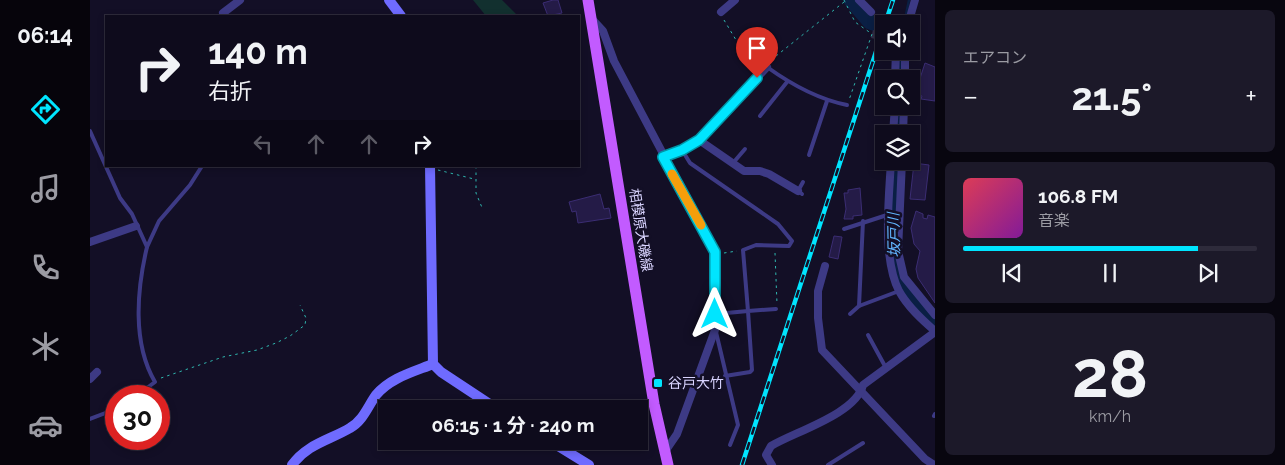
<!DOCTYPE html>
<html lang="ja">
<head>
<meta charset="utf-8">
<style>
  body { margin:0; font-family:Raleway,"Noto Sans JP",sans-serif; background:#1c1929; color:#f1f3f6; height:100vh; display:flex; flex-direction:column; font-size:19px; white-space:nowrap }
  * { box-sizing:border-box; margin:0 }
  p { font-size:16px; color:#9b9ba3 }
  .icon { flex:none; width:28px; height:28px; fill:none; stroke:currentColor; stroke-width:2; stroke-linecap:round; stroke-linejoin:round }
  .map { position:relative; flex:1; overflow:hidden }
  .sheet { display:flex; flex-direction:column; gap:10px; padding:10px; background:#08060f; width:350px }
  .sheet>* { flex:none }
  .hud { position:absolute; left:15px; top:15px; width:475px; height:152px; border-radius:0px; box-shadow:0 2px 8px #0003,0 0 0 1px #2e2b3b; background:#0e0b1c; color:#f1f3f6; overflow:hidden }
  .fabs { position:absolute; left:785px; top:15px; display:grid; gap:10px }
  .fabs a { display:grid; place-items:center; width:45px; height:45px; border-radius:0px; background:#0e0b1c; box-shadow:0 2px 8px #0003,0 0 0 1px #2e2b3b; font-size:25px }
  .speed { position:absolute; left:15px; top:385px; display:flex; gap:10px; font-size:25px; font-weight:700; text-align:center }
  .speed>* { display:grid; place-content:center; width:65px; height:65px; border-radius:50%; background:#0e0b1c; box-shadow:0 2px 8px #0003,0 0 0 1px #2e2b3b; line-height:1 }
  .speed .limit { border:8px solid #d22; background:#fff; color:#111 }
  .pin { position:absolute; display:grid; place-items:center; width:42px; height:42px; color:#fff; margin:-51px -21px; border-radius:50% 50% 50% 0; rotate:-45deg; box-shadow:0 0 5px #0007 }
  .pin .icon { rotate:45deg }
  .me { position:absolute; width:55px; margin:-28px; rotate:0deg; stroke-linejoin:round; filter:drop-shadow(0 0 4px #0008) }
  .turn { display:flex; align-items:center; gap:18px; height:105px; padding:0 20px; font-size:22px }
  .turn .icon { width:65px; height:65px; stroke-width:2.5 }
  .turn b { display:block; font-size:35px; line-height:42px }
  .lanes { display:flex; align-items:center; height:48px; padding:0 20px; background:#0003; justify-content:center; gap:25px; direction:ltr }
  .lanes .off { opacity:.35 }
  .big { font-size:38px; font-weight:700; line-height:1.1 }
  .sheet .tile { flex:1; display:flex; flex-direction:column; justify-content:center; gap:8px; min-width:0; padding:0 18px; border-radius:8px; background:#1c1929 }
  .sheet .dial { align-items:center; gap:0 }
  .dial b { font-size:65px; line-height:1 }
  .song { display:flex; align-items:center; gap:15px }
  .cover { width:60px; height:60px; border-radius:8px; background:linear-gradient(135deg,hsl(350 70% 55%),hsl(290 70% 35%)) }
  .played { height:5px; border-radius:2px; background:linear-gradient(90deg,#00e5ff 80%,#2e2b3b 80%) }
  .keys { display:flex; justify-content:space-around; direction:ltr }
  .heat { display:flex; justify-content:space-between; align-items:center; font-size:28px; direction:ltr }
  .trip { position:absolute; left:288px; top:400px; width:270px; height:50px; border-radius:0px; background:#0e0b1c; box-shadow:0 2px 8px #0003,0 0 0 1px #2e2b3b; font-weight:700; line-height:50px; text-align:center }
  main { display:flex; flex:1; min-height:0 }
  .tab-bar { display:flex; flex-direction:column; width:90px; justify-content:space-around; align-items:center; background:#06040b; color:#9b9ba3 }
  .tab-bar .icon { width:35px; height:35px }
  .tab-bar .on { color:#00e5ff }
  .tab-bar b { font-size:22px; color:#f1f3f6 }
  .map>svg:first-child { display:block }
</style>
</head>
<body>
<main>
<nav class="tab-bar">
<b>06:14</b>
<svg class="icon on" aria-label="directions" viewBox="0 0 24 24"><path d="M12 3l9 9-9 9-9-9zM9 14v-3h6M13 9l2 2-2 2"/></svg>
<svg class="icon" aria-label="music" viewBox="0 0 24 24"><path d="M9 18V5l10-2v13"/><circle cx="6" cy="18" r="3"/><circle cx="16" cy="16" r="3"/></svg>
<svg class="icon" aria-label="phone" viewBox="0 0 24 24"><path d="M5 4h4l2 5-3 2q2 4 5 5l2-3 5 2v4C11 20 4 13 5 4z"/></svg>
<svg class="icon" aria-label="climate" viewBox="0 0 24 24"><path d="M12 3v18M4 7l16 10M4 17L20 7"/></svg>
<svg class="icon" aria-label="car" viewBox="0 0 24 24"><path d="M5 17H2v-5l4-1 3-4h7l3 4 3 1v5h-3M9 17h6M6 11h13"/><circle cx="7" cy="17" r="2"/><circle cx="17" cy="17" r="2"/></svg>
</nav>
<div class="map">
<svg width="845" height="465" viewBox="0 0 845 465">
  <rect width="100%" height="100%" fill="#130f26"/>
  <!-- green -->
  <polygon fill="#12302f" points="383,0 412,0 428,16 396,16"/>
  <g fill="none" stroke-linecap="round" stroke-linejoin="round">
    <!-- stream -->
    <polyline stroke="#0a1f44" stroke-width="2.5" points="814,24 819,0"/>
    <!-- river -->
    <g stroke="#0a1f44" stroke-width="15">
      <polyline points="761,0 780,22 794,27"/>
      <polyline points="811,79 812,51"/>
      <polyline points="807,134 809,106"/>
      <path d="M 806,161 C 803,230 789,274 845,326"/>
    </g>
  </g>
  <!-- building -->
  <g fill="#241b47" stroke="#3b2d73">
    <polygon points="463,0 468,0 472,13 458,16 453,3"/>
    <polygon points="835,63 845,67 845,101 831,99 832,96 825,94"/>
    <polygon points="824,163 839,165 835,200 820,199"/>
    <polygon points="770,188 772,215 763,216 763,219 754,219 756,209 754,193 758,193 758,190"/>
    <polygon points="510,194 514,209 519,208 521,218 488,223 486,211 482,212 479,202"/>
    <polygon points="826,211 833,214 833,218 837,219 838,215 845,217 845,303 828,278 826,269 830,251 824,244 821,228"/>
    <polygon points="744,236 752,237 748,259 739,257"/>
  </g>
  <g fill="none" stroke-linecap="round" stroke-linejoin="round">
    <!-- street-tunnel -->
    <polyline stroke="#312d47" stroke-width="8" stroke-dasharray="8 4" stroke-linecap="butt" points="782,34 794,37"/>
    <!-- path -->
    <g stroke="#2fb8b0" stroke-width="1" stroke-dasharray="2.5 4" stroke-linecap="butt">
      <polyline points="754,0 765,22 782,34 759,100"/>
      <polyline points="634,20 646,40 671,61"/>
      <polyline points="681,60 754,2"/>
      <polyline points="386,166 386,193 393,210"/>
      <polyline points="348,170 384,179"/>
      <polyline points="634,253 647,251"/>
      <polyline points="685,253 687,304"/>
      <polyline points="71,378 133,357 167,350 186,343 200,336 215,325 216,318 210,305"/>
    </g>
    <!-- lane -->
    <g stroke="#3d3a85" stroke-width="4">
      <path d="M 677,67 C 702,85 727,99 757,105"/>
      <polyline points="670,116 697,82"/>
      <path d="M 0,131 L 30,198 L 42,214 L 57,247 C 47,289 42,343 65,382 L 46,396"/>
      <polyline points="592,150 600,163 688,224 702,241 699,246 666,245 653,250 658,311 626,314"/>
      <polyline points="719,155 737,101"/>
      <polyline points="643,163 655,149"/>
      <polyline points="712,194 708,191 713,182"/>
      <polyline points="754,229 797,215"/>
      <polyline points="57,247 69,221 100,185 112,166"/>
      <polyline points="769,306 773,221"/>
      <polyline points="760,314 769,306 809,291"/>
      <polyline points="626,332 648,425 640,445"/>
      <polyline points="778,335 796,368"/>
      <polyline points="635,376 660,372 662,370 658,311 686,309"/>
      <polyline points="844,416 845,414"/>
      <polyline points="0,419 26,409"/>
      <polyline points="738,465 773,443"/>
    </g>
    <!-- street -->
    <g stroke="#3d3a85" stroke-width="8">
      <polyline points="769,0 781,12"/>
      <polyline points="631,12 645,0"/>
      <polyline points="133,13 150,0"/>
      <polyline points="501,18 513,31 524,61 625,252 625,330 587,434 574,453"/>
      <polyline points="818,24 825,0"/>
      <polyline points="805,79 806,51"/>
      <polyline points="815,79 815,51"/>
      <polyline points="803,134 805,106"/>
      <polyline points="813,134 814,106"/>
      <polyline points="609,140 654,171 670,171 679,174 708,191"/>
      <polyline points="573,157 592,150 609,140 677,67"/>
      <path d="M 801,161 C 799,198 792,258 809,291 C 818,307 831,319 845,331"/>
      <polyline points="812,161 808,251 814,277 845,315"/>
      <polyline points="0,242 46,226"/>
      <polyline points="735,266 728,291 728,318 732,350 835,459 844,465"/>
      <polyline points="0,379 7,372"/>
      <path d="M 682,465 L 676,455 L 681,446 C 704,432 766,414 773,385 L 845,332"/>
    </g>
    <!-- secondary -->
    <g stroke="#6f6bff" stroke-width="10">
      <polyline points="299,0 311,16"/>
      <polyline points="340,166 343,364 351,372 407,409"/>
      <polyline points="460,441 499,465"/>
      <path d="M 202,465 C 217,444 240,440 260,428 C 273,421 278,406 286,395 C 300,378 323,372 343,364"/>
    </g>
    <!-- primary -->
    <polyline stroke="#c25bff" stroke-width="11" points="498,0 564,404 578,465"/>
    <!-- rail casing -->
    <g stroke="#00e5ff" stroke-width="4.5">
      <g id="rail">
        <polyline points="795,24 803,0"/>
        <polyline points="652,465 794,27"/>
      </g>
    </g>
    <!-- rail -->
    <use href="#rail" stroke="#130f26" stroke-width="2.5" stroke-dasharray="8" stroke-linecap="butt"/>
  </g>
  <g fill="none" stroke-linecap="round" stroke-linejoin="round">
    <!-- route casing -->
    <g stroke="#0095a6" stroke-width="12">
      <polyline id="route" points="625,314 625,252 573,157 592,150 609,140 667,78"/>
    </g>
    <!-- route -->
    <use href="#route" stroke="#00e5ff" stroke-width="9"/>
    <!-- slow -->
    <polyline stroke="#f59e0b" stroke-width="9" points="582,174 611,225"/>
  </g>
  <!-- markers -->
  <rect fill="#00e5ff" stroke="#130f26" stroke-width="2" x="563" y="378" width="10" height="10" rx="2.5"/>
  <g text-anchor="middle" stroke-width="5" stroke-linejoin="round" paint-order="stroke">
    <!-- street labels -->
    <g font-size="14" fill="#d9d4ff" stroke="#130f26">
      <text transform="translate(551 230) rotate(81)" y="5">相模原大磯線</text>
    </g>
    <!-- poi labels -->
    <g font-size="14" fill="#d9d4ff" stroke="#130f26" text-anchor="start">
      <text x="578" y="388">谷戸大竹</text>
    </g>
    <!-- water labels -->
    <g font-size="15" font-style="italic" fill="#62b6ff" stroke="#130f26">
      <text transform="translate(804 235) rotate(-91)" y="5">坂戸川</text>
    </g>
  </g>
</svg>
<div class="fabs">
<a><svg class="icon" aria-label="sound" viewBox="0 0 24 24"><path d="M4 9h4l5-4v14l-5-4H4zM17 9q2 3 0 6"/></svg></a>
<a><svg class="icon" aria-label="search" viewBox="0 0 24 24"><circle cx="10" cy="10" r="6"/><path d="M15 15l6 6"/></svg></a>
<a><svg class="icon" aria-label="layers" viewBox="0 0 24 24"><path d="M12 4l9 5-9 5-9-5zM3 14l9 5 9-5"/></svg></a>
</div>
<div class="speed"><div class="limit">30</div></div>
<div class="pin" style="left:667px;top:78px;background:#d93025"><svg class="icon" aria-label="arrive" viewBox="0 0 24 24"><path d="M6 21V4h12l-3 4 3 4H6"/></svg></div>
<svg class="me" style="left:625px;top:314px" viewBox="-20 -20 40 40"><path d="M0-17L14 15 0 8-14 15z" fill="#00e5ff" stroke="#fff" stroke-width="4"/></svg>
<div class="trip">06:15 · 1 分 · 240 m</div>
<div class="hud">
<div class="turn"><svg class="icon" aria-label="right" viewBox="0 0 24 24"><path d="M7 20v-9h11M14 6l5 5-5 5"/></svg><div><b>140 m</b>右折</div></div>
<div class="lanes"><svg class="icon off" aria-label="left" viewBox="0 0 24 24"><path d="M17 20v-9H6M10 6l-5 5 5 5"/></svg><svg class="icon off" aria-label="ahead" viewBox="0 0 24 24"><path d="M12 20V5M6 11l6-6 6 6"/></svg><svg class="icon off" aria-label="ahead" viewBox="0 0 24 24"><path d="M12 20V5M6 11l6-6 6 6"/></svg><svg class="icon" aria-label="right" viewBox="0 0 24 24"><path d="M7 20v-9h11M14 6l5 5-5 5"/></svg></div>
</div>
</div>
<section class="sheet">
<div class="tile"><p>エアコン</p>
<div class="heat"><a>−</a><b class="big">21.5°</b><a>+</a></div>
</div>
<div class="tile">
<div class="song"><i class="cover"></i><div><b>106.8 FM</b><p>音楽</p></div></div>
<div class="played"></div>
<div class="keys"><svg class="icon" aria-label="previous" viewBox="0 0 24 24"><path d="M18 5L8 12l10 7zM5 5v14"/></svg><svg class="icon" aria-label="pause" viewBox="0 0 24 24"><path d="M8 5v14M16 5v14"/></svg><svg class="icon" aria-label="next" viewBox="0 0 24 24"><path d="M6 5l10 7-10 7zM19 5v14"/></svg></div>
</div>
<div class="tile dial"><b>28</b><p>km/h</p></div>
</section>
</main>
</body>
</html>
